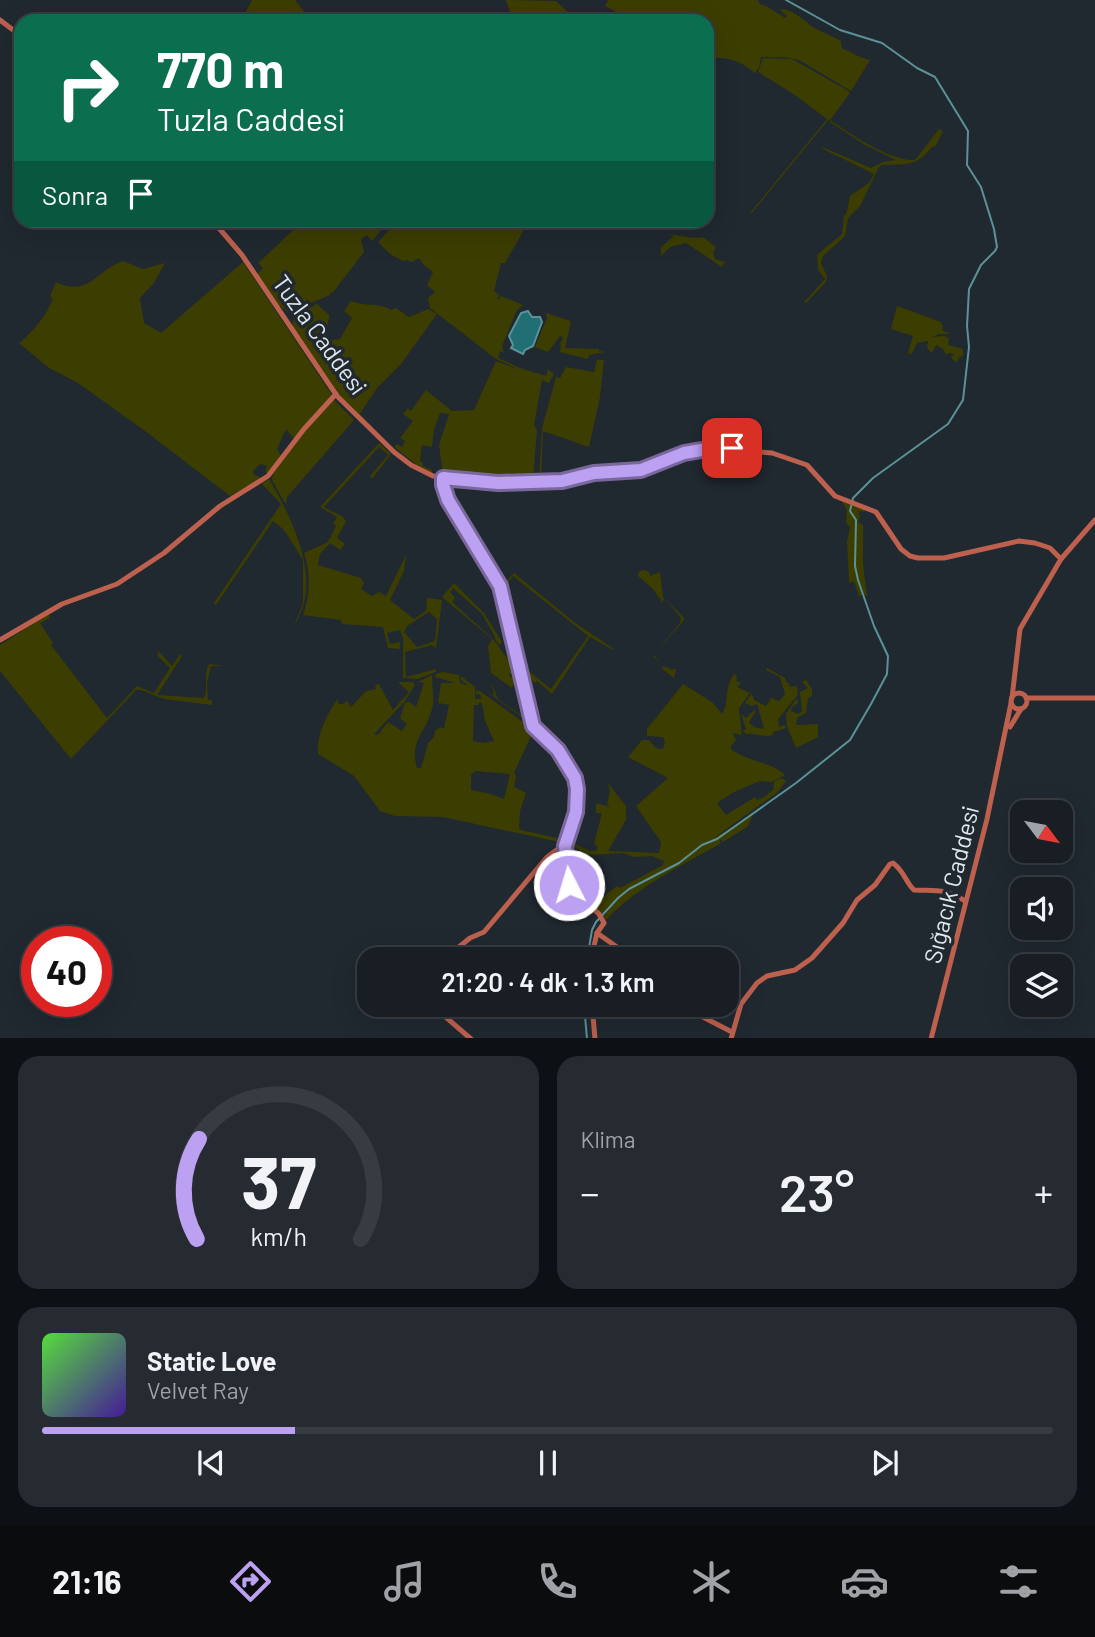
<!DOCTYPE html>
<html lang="tr">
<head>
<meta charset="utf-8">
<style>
  body { margin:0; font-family:Barlow,sans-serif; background:#252b31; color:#f1f3f6; height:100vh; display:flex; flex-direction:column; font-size:26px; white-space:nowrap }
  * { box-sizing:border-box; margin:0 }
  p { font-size:23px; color:#9fa2a6 }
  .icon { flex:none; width:38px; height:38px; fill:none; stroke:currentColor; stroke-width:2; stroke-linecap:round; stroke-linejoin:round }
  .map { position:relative; height:1038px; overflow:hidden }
  .drawer { display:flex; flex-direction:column; gap:18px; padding:18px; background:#0d1014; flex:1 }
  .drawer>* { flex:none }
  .top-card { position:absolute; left:14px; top:14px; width:700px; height:214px; border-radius:21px; box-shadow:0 7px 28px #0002,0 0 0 2px #363c41; background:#0b6e4f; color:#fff; overflow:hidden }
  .needle { width:46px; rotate:122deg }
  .fabs { position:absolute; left:1010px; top:800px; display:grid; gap:14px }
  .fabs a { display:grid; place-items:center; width:63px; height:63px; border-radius:14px; background:#181e24; box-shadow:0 7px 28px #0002,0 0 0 2px #363c41; font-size:35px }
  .speed { position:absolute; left:21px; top:926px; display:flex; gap:14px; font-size:35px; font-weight:700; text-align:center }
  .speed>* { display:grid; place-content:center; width:91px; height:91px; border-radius:50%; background:#181e24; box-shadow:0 7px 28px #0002,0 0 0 2px #363c41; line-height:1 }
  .speed .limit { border:10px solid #d22; background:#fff; color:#111 }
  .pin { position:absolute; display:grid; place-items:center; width:60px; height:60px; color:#fff; margin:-30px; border-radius:14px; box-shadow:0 4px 10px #0006 }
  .me { position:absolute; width:77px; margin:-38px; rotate:355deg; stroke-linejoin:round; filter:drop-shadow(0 0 5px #0008) }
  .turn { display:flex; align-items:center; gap:24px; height:147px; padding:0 28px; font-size:32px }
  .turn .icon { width:91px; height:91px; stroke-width:2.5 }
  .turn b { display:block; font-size:49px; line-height:60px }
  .then { display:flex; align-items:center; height:66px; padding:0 28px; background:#0003; gap:14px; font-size:26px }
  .big { font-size:52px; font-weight:600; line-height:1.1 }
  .drawer .widget { flex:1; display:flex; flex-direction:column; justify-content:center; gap:10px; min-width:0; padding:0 24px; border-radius:21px; background:#252b31 }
  .drawer .dial { align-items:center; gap:0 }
  .dial svg { height:182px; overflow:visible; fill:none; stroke:#363c41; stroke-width:7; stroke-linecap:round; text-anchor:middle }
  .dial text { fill:#f1f3f6; stroke:none }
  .song { display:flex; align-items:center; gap:21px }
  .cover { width:84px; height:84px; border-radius:10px; background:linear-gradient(135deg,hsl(110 70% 55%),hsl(260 70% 35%)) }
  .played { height:7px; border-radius:4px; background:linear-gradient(90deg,#bca0f2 25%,#363c41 25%) }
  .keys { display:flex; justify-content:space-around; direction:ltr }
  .heat { display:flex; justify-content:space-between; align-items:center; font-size:38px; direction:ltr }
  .drawer .tiles { flex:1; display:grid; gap:18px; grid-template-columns:1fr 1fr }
  .widget:last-child { grid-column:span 2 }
  .trip { position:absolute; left:357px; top:947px; width:382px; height:70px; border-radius:21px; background:#181e24; box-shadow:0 7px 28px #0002,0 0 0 2px #363c41; font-weight:600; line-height:70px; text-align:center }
  .dock { display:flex; height:112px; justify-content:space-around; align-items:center; background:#0a0c0e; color:#9fa2a6 }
  .dock .icon { width:49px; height:49px }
  .dock .on { color:#bca0f2 }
  .dock b { font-size:32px; color:#f1f3f6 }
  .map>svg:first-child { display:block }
</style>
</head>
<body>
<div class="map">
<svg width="1095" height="1039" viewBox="0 0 1095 1039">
  <rect width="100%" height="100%" fill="#202830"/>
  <!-- green -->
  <g fill="#3c3d00" fill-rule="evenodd">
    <polygon points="252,0 295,0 306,14 320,12 323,21 247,21 243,17"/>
    <polygon points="506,0 556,1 576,20 562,21 559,18 558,21 513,21"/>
    <path d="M 608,0 L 758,0 L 760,4 L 768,7 L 785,18 L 787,16 L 779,9 C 795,9 803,21 815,28 C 823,33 833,36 841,41 L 841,46 L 843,49 C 853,52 859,58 870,60 L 851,91 L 799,60 L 783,57 L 761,57 L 759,67 L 755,73 C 739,60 728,57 707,58 L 707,21 L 609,21 L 615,11 L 605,6 Z"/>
    <path d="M 763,58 L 792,59 L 847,90 L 850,93 L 830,120 C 851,134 891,162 915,160 L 939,129 L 943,131 L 935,147 L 933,146 C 916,167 907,164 882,165 L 879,167 L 860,206 L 848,218 L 845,236 L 823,256 L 821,263 L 827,276 L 826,282 L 806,303 L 804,302 L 825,279 L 818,270 L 817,255 L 842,234 L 844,216 L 847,212 L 850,196 L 869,183 L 874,174 L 825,150 L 820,146 L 871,168 L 883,162 L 896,160 L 865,145 L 830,122 L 829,119 L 751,214 L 750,213 L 827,119 L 795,95 L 758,72 Z"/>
    <polygon points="303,221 389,221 372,241 367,235 361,239 364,252 334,291 328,296 288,312 278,305 257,274 263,268 258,263"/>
    <polygon points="397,221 409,221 417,225 418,223 415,221 529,221 505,263 501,263 494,291 500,296 497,298 499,300 501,296 523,305 517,310 502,346 504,353 500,351 498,358 520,368 546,376 548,369 554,374 549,383 542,380 534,425 537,430 533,480 497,481 456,475 455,477 443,476 439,445 449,414 440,413 434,430 432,447 422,445 420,461 423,463 423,466 432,470 432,473 417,465 394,447 397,444 402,447 405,441 400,438 413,421 403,414 408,408 411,411 426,390 452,411 474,410 496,361 522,371 496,359 430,308 428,298 435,292 427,285 433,272 424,265 419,258 412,262 406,260 403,261 390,254 378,242"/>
    <path d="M 666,234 C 678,234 691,240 703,237 L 716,247 L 713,253 L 715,259 L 725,262 L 722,267 L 686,243 L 670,247 L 661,256 L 661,247 L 674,236 Z"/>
    <path d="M 123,261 L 143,269 L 165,263 L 154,283 L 140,298 L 144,323 L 161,333 L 243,262 L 332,395 L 294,439 L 286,429 L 277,449 L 282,457 L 269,473 L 265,472 L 267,466 L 260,464 L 253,471 L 254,475 L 262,478 L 230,496 L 145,431 L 78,383 L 49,368 L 19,343 C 34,331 45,317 53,299 L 50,296 L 56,282 C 89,298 96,270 123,261 Z"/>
    <path d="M 351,301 C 365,307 379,302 391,310 L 396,308 L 409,317 L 428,309 L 437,314 L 401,364 L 377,388 L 360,414 L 384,439 L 341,397 L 292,326 L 294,317 L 317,304 L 329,315 C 329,327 321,332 333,340 L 340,339 L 352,318 L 344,311 Z"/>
    <path d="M 897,306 C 912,311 926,317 941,322 L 943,327 L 942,330 L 950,334 L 939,334 L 932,337 L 944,336 L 949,338 L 948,345 L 963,349 L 963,356 L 959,357 L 957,362 L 955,362 L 951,357 L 955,354 L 949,353 L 946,355 L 943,349 L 936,345 L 932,353 L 927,348 L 928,341 L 917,343 L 911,355 L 908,353 L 913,336 L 891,329 Z"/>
    <polygon points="546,313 571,321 565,348 599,349 599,351 605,352 589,355 588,359 560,352 561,345 560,344 563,338 560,336 548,352 535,347 547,318"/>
    <polygon points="597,360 604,360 600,397 589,447 543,431 541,480 539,480 542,428 556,377 560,378 566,367 594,372"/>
    <polygon points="334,400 354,420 287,497 286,505 272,480 273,474 298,438"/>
    <path d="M 379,443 L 391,454 L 372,479 L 370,476 L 388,455 L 379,447 L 324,507 L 343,517 L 346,521 L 337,538 L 345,544 L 340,550 L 330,543 L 320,554 L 318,565 L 361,578 L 364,583 L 361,589 L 372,596 L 379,592 L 386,596 L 406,555 L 404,571 L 390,600 L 414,619 L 426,611 L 427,598 L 442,600 L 436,648 L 432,645 L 405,652 L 406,677 L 436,669 L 436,672 L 417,679 L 403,678 L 403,638 L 400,630 L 387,633 L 390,644 L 400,642 L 400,649 L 388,648 L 383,627 L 342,624 L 341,620 L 303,615 C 310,597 311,572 304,553 L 328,542 L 336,526 L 333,524 L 337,517 L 320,507 ZM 429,612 L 437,619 L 435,641 L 417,647 L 404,632 L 407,626 Z"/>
    <path d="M 269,479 C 289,513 314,562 304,603 C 301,615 293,627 289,639 L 303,603 L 303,560 L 284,530 L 273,521 L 216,605 L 214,603 L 281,504 L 261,483 L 216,512 L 221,507 Z"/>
    <polygon points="841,500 863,507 865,512 858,511 860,516 858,522 863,525 863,564 867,596 865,596 855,571 862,595 859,596 854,581 849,583 847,542 850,527 846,523 847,510"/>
    <polygon points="644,570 649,572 650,576 660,572 663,597 685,619 654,655 661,665 671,669 668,670 676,669 674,678 661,668 664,668 653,656 680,623 681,618 665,599 660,603 661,600 652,588 638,576 639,571"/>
    <polygon points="514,573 574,622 614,649 613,650 590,637 552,694 537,681 535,683 524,674 517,651 519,650 524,667 551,689 588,636 513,576 504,588 517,644 516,645 502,586"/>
    <polygon points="454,583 484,613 502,642 499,645 495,639 495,637 482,614 453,588 450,592 455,597 452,602 493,639 515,669 509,676 523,683 530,723 483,689 494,696 492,683 498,699 522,716 527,710 523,693 514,683 512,688 491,673 488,646 492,639 442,597"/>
    <path d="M 48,614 L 50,618 L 40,623 L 53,643 L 51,645 L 107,718 L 137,686 L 154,693 L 170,668 L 157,655 L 159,653 L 153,645 L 172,666 L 180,654 L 182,656 L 157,695 L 204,698 C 209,688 203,676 209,664 L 223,666 L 211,666 L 207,683 L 208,700 L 212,700 L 212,705 L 164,699 L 141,690 L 136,690 L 71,759 L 0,671 L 0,645 Z"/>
    <path d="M 767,668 L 785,678 L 786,682 L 790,684 L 789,687 L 796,686 L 798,690 L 797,696 L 778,719 L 779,727 L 785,725 L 786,728 L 773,732 L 773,735 C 765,738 756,733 746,734 L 743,731 L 746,729 L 741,714 L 746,718 L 755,709 L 755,713 L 749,722 L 754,727 L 764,729 L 757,704 L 752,706 L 745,703 L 752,693 L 754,700 L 766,706 L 772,697 L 775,700 L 779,701 L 785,694 L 780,677 L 766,670 Z"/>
    <path d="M 443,672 L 459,675 L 460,683 L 469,686 L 461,680 L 461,676 L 475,687 L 475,699 L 481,699 L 480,694 L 476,695 L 476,691 L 480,691 L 538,733 L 531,736 L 514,773 L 516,776 L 514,787 L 526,793 L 520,811 L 519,828 L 521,830 L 566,840 L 564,843 L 443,817 L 395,816 L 380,811 L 354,776 L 318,754 C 316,738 327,712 338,699 L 338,704 L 343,704 L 347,701 L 351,707 L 366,691 L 376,689 L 375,685 L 379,684 L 393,710 L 409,692 L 398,682 L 413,682 L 415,685 L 405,701 L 374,734 L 378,735 L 388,722 L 402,731 L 407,724 L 400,718 L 405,703 L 409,702 L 416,707 L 424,683 L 418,682 L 432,675 C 432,687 435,699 432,709 C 426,733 409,740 417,768 L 421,768 L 428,743 L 434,737 L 435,731 L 440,727 L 444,729 L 449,705 L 438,703 L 441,683 L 456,683 L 435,677 L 436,674 ZM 479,703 L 482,703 L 485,721 L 494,741 L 483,743 L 473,741 L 474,705 L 479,705 ZM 475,771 L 510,774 L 504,799 L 491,794 L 471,790 L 471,775 Z"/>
    <path d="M 734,674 L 737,676 L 736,681 L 741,683 L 737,687 L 750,693 L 739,708 L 742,735 L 732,733 L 736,740 L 731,746 L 731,749 C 747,762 770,761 785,775 L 771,782 L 760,781 L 734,792 L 717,803 L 726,815 L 755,797 L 757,800 L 764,797 L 773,790 L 774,781 L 782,778 L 786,781 L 778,792 L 714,838 L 753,815 L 747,827 L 723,842 L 720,839 L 720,844 C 680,866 637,887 606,920 L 603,914 L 605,916 L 609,909 L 602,914 L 571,887 L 569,865 L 574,890 L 596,906 L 600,899 L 617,886 L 620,888 L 663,865 L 664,861 L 652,856 L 634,857 L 623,853 L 589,855 L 572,846 L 570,849 L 570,861 L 566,845 L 577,812 L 573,771 L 576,770 L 583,773 L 577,778 L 579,806 L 569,842 L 591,851 L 596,851 L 598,847 L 594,844 L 602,813 L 596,813 L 596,803 L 610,807 L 607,804 L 610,791 L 608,783 L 626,806 L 626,820 L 608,851 L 659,853 L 661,842 L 636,806 L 668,778 L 628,757 L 642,740 L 649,740 L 656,748 L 663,749 L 665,741 L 663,737 L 647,736 L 647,729 L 683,684 L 712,702 L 722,714 C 730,702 723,690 734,674 Z"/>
    <polygon points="806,680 812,689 812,696 808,698 806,713 797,718 796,725 818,724 818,737 796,748 787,726 786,714 797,698 798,703 792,707 791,711 798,714 802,711 800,692 808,688 802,682"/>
  </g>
  <!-- water -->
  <polygon fill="#216e74" stroke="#5b9298" stroke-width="2" points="528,311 532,317 540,317 542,322 533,346 525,350 523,354 511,348 513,345 509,336 521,313"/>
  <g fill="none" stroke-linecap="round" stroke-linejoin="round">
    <!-- stream -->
    <g stroke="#5b9298" stroke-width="2">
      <polyline points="587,959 592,930 596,922 618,898 629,889 679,863 702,845 717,839 796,783 850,740 871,704 887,674 888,656 874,626 858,580 855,566 856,520 850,511 853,498 873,478 948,424 963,400 969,347 967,326 969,289 981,265 995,251 997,247 994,229 981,187 967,165 968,131 935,77 917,68 882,43 840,30 786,0"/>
      <polyline points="584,1004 587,1039"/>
    </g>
    <!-- secondary -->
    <g stroke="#bd604e" stroke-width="5">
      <polyline points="0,20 21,36"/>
      <polyline points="212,220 242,255 337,396 394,452 411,465 433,476 498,483 562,481 595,473 641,470 684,453 713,448 772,453 807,465 835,496 876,512 901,549 910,556 918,558 944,558 1019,541 1035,543 1050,548 1061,559"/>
      <polyline points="443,478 443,485 448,500 500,586 533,725 558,750 575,778 577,789 576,812 565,846 569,885 575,893 599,914 604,923 597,933 591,959"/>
      <polyline points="0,640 62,604 117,584 164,553 220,506 268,476 304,429 336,394"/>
      <circle cx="1019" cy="701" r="8"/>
      <polyline points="1012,698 1020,629 1061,559 1095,520"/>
      <polyline points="1026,698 1095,698"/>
      <polyline points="1010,727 1021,709"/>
      <polyline points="597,933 634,959"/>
      <polyline points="444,959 470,938 484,932 547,857 562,846 565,846"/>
      <polyline points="436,1004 441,1013 471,1039"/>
      <polyline points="592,1004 595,1039"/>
      <polyline points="690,1004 697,1014 732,1032"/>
      <path d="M 731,1039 L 741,1004 L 757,983 L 767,976 L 795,970 L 812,958 L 843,923 L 857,900 L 875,885 L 890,864 L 893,863 C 904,871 905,881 914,890 C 936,891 945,888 965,901"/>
      <polyline points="931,1039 987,819 1011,703"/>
    </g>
  </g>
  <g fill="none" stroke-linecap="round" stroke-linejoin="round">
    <!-- route casing -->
    <g stroke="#7a689d" stroke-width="18">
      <polyline id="route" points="569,885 565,846 576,812 577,789 575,778 558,750 533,726 500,586 448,500 443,485 443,478 498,483 562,481 594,473 641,470 684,453 713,448 732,448"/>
    </g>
    <!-- route -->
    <use href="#route" stroke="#bca0f2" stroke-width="12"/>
  </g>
  <g text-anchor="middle" stroke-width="7" stroke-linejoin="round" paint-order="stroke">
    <!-- street labels -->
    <g font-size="24" fill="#e1e7eb" stroke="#202830">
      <text transform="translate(319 335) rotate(54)" y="8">Tuzla Caddesi</text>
      <text transform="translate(952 885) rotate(-76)" y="8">Sığacık Caddesi</text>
    </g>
  </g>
</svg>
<div class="fabs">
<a><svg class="needle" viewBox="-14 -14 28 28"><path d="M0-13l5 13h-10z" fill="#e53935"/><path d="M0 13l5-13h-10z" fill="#9fa2a6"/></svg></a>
<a><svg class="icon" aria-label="sound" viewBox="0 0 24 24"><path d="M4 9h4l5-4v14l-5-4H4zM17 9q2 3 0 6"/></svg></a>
<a><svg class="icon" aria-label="layers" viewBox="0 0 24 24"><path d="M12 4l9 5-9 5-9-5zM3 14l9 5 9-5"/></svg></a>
</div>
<div class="speed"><div class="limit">40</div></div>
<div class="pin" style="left:732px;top:448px;background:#d93025"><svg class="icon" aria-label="arrive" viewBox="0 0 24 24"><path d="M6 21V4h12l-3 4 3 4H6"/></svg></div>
<svg class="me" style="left:569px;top:885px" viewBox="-20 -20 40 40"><circle r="17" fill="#bca0f2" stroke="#fff" stroke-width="3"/><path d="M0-11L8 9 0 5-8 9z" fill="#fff"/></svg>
<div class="trip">21:20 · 4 dk · 1.3 km</div>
<div class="top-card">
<div class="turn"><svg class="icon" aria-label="right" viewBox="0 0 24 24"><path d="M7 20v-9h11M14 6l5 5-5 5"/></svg><div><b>770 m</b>Tuzla Caddesi</div></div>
<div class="then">Sonra<svg class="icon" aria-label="arrive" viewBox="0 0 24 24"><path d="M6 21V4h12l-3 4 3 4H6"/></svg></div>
</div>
</div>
<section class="drawer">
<div class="tiles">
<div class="widget dial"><svg viewBox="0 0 100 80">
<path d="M14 69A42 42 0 1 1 86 69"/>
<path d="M14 69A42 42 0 0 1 15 25" stroke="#bca0f2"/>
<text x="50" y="56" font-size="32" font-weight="700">37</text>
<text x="50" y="72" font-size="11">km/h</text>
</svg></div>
<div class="widget"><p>Klima</p>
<div class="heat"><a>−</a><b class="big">23°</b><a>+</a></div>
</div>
<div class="widget">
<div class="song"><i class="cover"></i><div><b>Static Love</b><p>Velvet Ray</p></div></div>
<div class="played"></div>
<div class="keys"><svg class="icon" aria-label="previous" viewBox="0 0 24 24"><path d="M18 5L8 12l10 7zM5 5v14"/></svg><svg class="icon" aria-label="pause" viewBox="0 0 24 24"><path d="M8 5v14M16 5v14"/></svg><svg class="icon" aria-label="next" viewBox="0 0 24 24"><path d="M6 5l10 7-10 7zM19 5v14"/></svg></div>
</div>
</div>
</section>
<nav class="dock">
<b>21:16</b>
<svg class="icon on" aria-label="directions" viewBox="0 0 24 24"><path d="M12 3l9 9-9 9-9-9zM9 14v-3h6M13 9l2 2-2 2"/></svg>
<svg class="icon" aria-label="music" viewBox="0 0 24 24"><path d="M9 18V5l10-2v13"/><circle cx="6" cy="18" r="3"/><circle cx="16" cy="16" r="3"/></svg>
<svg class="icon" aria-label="phone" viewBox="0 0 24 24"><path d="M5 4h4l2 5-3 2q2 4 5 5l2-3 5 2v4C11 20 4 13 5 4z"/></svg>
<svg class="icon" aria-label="climate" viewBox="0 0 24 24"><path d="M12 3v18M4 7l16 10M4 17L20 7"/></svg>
<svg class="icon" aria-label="car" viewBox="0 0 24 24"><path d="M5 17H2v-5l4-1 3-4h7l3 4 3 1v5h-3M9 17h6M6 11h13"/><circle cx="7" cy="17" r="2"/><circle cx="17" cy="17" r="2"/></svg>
<svg class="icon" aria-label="filters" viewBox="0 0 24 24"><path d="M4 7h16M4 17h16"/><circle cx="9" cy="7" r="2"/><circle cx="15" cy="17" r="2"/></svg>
</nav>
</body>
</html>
